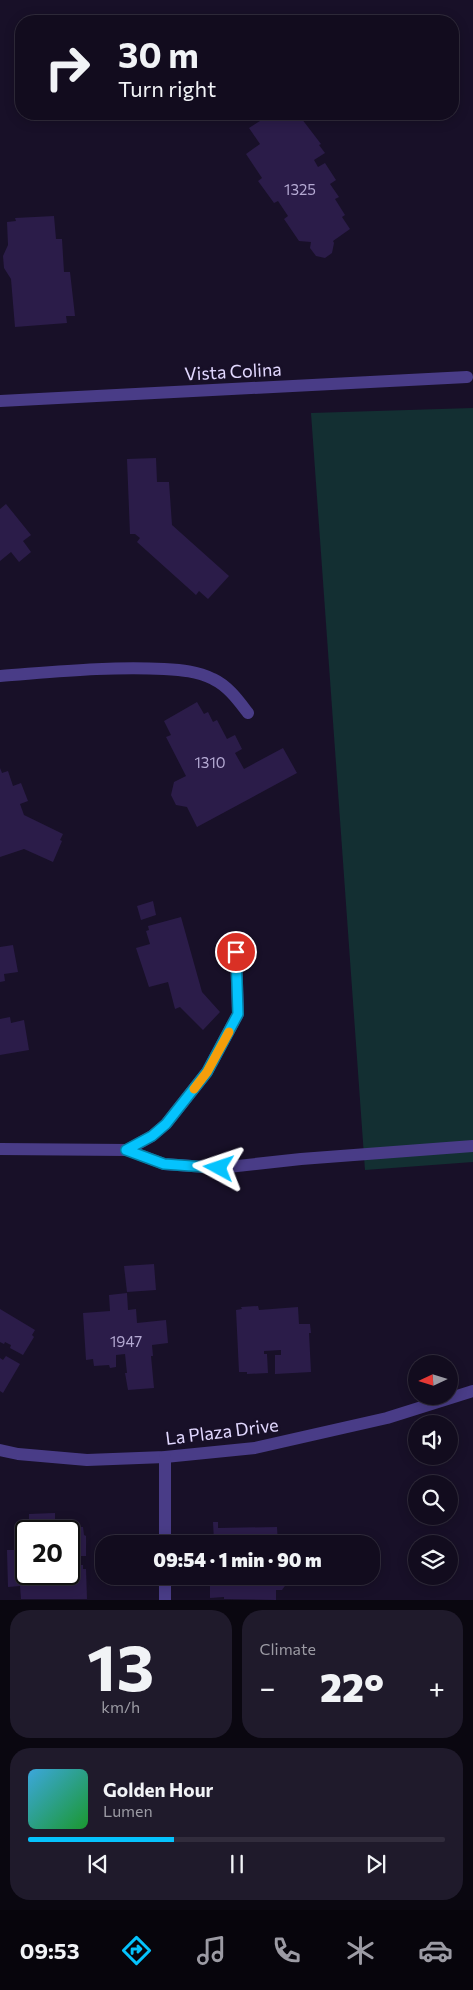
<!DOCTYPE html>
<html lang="en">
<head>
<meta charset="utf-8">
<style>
  body { margin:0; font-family:Commissioner,sans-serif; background:#1f1a2b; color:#f1f3f6; height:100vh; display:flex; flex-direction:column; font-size:19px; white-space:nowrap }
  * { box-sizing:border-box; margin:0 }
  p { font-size:16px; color:#9c9ba4 }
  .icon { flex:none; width:28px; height:28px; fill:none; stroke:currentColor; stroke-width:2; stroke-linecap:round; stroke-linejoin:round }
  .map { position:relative; height:1600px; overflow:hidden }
  .panel { display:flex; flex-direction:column; gap:10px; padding:10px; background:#0a0710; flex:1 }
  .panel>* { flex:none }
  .hud { position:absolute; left:15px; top:15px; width:444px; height:105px; border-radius:20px; box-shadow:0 2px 12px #0003,0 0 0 1px #312c3c; background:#120c1e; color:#f1f3f6; overflow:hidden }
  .needle { width:32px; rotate:266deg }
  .controls { position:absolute; left:408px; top:1355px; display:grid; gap:10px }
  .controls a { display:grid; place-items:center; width:50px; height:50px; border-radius:50%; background:#120c1e; box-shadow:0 2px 12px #0003,0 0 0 1px #312c3c; font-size:25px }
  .speed { position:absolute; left:15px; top:1520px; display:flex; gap:10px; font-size:25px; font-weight:700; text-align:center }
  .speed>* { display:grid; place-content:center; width:65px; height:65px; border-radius:50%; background:#120c1e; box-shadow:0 2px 12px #0003,0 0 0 1px #312c3c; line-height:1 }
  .speed .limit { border:2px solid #111; border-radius:8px; background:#fff; color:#111 }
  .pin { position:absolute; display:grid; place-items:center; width:42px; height:42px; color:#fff; margin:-21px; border:2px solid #fff; border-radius:50%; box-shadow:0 1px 5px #0007 }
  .me { position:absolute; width:55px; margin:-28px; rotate:275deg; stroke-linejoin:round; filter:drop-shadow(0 0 4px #0008) }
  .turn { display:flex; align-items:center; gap:18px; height:105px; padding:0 20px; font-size:22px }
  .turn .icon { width:65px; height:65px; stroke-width:2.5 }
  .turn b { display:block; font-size:35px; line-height:42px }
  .big { font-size:38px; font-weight:800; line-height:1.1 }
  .panel .card { flex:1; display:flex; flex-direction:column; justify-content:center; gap:8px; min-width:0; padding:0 18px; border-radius:20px; background:#1f1a2b }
  .panel .dial { align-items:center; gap:0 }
  .dial b { font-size:65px; line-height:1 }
  .song { display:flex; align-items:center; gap:15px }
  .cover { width:60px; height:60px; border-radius:8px; background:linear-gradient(135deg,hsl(200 70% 55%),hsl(130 70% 35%)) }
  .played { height:5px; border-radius:2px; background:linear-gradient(90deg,#05c3fd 35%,#312c3c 35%) }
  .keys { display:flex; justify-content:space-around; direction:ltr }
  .heat { display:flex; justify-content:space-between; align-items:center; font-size:28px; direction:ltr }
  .panel .tiles { flex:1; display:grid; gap:10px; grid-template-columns:1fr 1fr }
  .card:last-child { grid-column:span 2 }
  .trip { position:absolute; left:95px; top:1535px; width:285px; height:50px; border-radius:20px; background:#120c1e; box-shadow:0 2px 12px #0003,0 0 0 1px #312c3c; font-weight:800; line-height:50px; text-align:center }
  .dock { display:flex; height:80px; justify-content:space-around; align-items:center; background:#07050c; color:#9c9ba4 }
  .dock .icon { width:35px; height:35px }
  .dock .selected { color:#05c3fd }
  .dock b { font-size:22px; color:#f1f3f6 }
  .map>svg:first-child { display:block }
</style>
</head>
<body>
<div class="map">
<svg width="473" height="1600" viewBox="0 0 473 1600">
  <rect width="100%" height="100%" fill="#181028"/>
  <!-- green -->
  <polygon fill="#132f32" points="473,408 473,1162 365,1170 311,413"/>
  <!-- building -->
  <g fill="#2b1c49">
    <polygon points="271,114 298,114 321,144 319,145 325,153 314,160 318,167 325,163 336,180 330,184 339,197 335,199 345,215 342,217 350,229 333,241 334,243 332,253 325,258 316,256 310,248 311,242 299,241 284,219 288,216 278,201 274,203 258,181 262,178 246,154 260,144 249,128"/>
    <polygon points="54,216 56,239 62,239 64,272 70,272 75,316 66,316 67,323 15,327 11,279 4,268 3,256 8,245 7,222 16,221 15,218"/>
    <polygon points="156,458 157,482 169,482 172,525 229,576 208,599 199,591 196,595 137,542 140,538 135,534 130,534 127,459"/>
    <polygon points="6,504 31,535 23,541 31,552 19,562 11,552 0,561 0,509"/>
    <polygon points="197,702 204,714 208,712 213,722 217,720 227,739 235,735 242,749 235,753 244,769 283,748 297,773 197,827 187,807 176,805 171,795 174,782 186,776 166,737 171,735 164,721"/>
    <polygon points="0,768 2,773 8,771 13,786 21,783 28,801 20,804 24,815 63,834 60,840 62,841 53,862 24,849 0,857"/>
    <polygon points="153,901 156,915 141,920 137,906"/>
    <polygon points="181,917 202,992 220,1012 203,1030 180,1007 175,1009 168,982 149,987 136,948 150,944 146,931 149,930 148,926"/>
    <polygon points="13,945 18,972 4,974 5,981 0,982 0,947"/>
    <polygon points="10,1017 11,1023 24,1020 29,1050 0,1055 0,1019"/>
    <polygon points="154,1264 156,1290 127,1292 124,1266"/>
    <polygon points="127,1293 128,1310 136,1309 137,1323 166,1320 168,1343 152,1345 153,1356 151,1356 154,1388 128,1390 125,1373 127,1373 125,1354 116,1355 116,1367 110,1368 109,1365 94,1366 93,1359 86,1360 83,1313 110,1311 109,1295"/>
    <polygon points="258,1306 259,1310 298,1307 299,1324 310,1324 311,1333 309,1333 311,1372 275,1374 275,1355 281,1355 281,1350 264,1351 264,1354 267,1354 268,1373 247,1374 247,1372 239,1372 236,1310 242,1309 241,1307"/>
    <polygon points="0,1309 35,1330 32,1335 34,1337 23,1355 10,1348 11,1345 5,1342 4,1344 0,1342"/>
    <polygon points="6,1356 20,1364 3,1393 0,1391 0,1358 3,1360"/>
    <polygon points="55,1513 55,1526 83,1527 84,1535 86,1536 86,1556 69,1556 69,1531 26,1531 26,1574 69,1574 69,1565 83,1565 83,1569 86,1569 87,1599 21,1599 20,1586 8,1587 7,1550 18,1550 18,1532 21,1532 21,1525 29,1526 29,1514"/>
    <polygon points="213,1522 218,1522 218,1528 277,1527 278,1544 210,1544 210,1541 214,1541"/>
    <polygon points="210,1576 287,1576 287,1583 282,1590 276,1590 276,1600 224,1599 224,1597 210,1598"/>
  </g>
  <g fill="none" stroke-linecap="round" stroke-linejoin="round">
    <!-- service -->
    <g stroke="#493c87" stroke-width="12">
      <path d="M 0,676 C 54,672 110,666 164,669 C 181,670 197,671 213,679 C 228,686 238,700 248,713"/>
      <polyline points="0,1149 127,1150 152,1136 166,1124 207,1072 238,1014 236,952"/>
      <polyline points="127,1150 164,1164 219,1168 301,1159 473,1146"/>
    </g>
    <!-- minor -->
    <g stroke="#493c87" stroke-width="12">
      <polyline points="0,401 467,377"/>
      <polyline points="0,1450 18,1454 87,1460 165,1457 255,1448 387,1418 473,1391"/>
      <polyline points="165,1544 165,1457"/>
      <polyline points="165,1600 165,1576"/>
    </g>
  </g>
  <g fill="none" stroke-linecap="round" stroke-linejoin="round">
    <!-- route casing -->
    <g stroke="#037fa4" stroke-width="12">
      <polyline id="route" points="219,1168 164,1164 126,1150 152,1136 166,1124 207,1072 238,1014 236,952"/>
    </g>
    <!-- route -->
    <use href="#route" stroke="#05c3fd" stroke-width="9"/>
    <!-- slow -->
    <polyline stroke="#f59e0b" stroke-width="9" points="194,1089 207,1072 229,1032"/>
  </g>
  <g text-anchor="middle" stroke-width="5" stroke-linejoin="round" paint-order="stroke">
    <!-- number labels -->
    <g font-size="15" fill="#b4a9d2">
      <text x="300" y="195">1325</text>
      <text x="210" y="768">1310</text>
      <text x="126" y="1347">1947</text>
    </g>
    <!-- street labels -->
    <g font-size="18" fill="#e2d8ff" stroke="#181028">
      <text transform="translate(233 372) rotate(-3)" y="6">Vista Colina</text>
      <text transform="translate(222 1432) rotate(-7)" y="6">La Plaza Drive</text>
    </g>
  </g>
</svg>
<div class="controls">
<a><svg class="needle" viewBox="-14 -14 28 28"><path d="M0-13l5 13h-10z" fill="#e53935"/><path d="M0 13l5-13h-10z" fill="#9c9ba4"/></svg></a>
<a><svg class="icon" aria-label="sound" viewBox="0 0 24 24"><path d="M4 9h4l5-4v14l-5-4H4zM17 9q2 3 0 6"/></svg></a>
<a><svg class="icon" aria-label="search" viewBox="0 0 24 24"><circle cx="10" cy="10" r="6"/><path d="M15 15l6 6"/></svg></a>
<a><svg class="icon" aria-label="layers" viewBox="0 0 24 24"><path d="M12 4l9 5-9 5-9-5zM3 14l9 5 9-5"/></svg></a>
</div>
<div class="speed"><div class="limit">20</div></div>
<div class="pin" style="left:236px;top:952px;background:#d93025"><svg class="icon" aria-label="arrive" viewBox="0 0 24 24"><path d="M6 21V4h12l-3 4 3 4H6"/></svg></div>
<svg class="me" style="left:219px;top:1168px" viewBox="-20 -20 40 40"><path d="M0-17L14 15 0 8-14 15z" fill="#05c3fd" stroke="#fff" stroke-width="4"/></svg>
<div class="trip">09:54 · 1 min · 90 m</div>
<div class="hud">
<div class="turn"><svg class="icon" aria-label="right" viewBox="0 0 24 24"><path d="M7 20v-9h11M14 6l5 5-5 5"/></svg><div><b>30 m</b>Turn right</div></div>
</div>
</div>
<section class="panel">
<div class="tiles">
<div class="card dial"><b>13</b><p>km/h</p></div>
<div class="card"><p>Climate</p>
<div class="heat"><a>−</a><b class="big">22°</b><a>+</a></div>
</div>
<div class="card">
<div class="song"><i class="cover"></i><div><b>Golden Hour</b><p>Lumen</p></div></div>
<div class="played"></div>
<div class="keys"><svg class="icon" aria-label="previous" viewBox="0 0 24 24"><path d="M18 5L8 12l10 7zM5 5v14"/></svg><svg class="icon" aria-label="pause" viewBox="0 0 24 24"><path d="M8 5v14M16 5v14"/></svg><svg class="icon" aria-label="next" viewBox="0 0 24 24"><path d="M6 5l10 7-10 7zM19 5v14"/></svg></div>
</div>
</div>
</section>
<nav class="dock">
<b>09:53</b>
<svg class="icon selected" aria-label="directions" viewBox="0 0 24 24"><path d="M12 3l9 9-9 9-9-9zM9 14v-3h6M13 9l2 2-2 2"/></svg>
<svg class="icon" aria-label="music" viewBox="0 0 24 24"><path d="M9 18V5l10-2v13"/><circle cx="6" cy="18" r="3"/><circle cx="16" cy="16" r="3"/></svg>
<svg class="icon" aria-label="phone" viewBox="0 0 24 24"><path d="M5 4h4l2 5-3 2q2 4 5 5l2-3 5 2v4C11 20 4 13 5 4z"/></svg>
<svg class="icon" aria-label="climate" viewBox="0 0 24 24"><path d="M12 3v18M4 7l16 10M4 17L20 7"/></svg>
<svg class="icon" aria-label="car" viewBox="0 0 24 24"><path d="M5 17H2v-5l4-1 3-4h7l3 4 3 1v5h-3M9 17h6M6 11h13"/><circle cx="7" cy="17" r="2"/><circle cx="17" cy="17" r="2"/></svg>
</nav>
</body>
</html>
